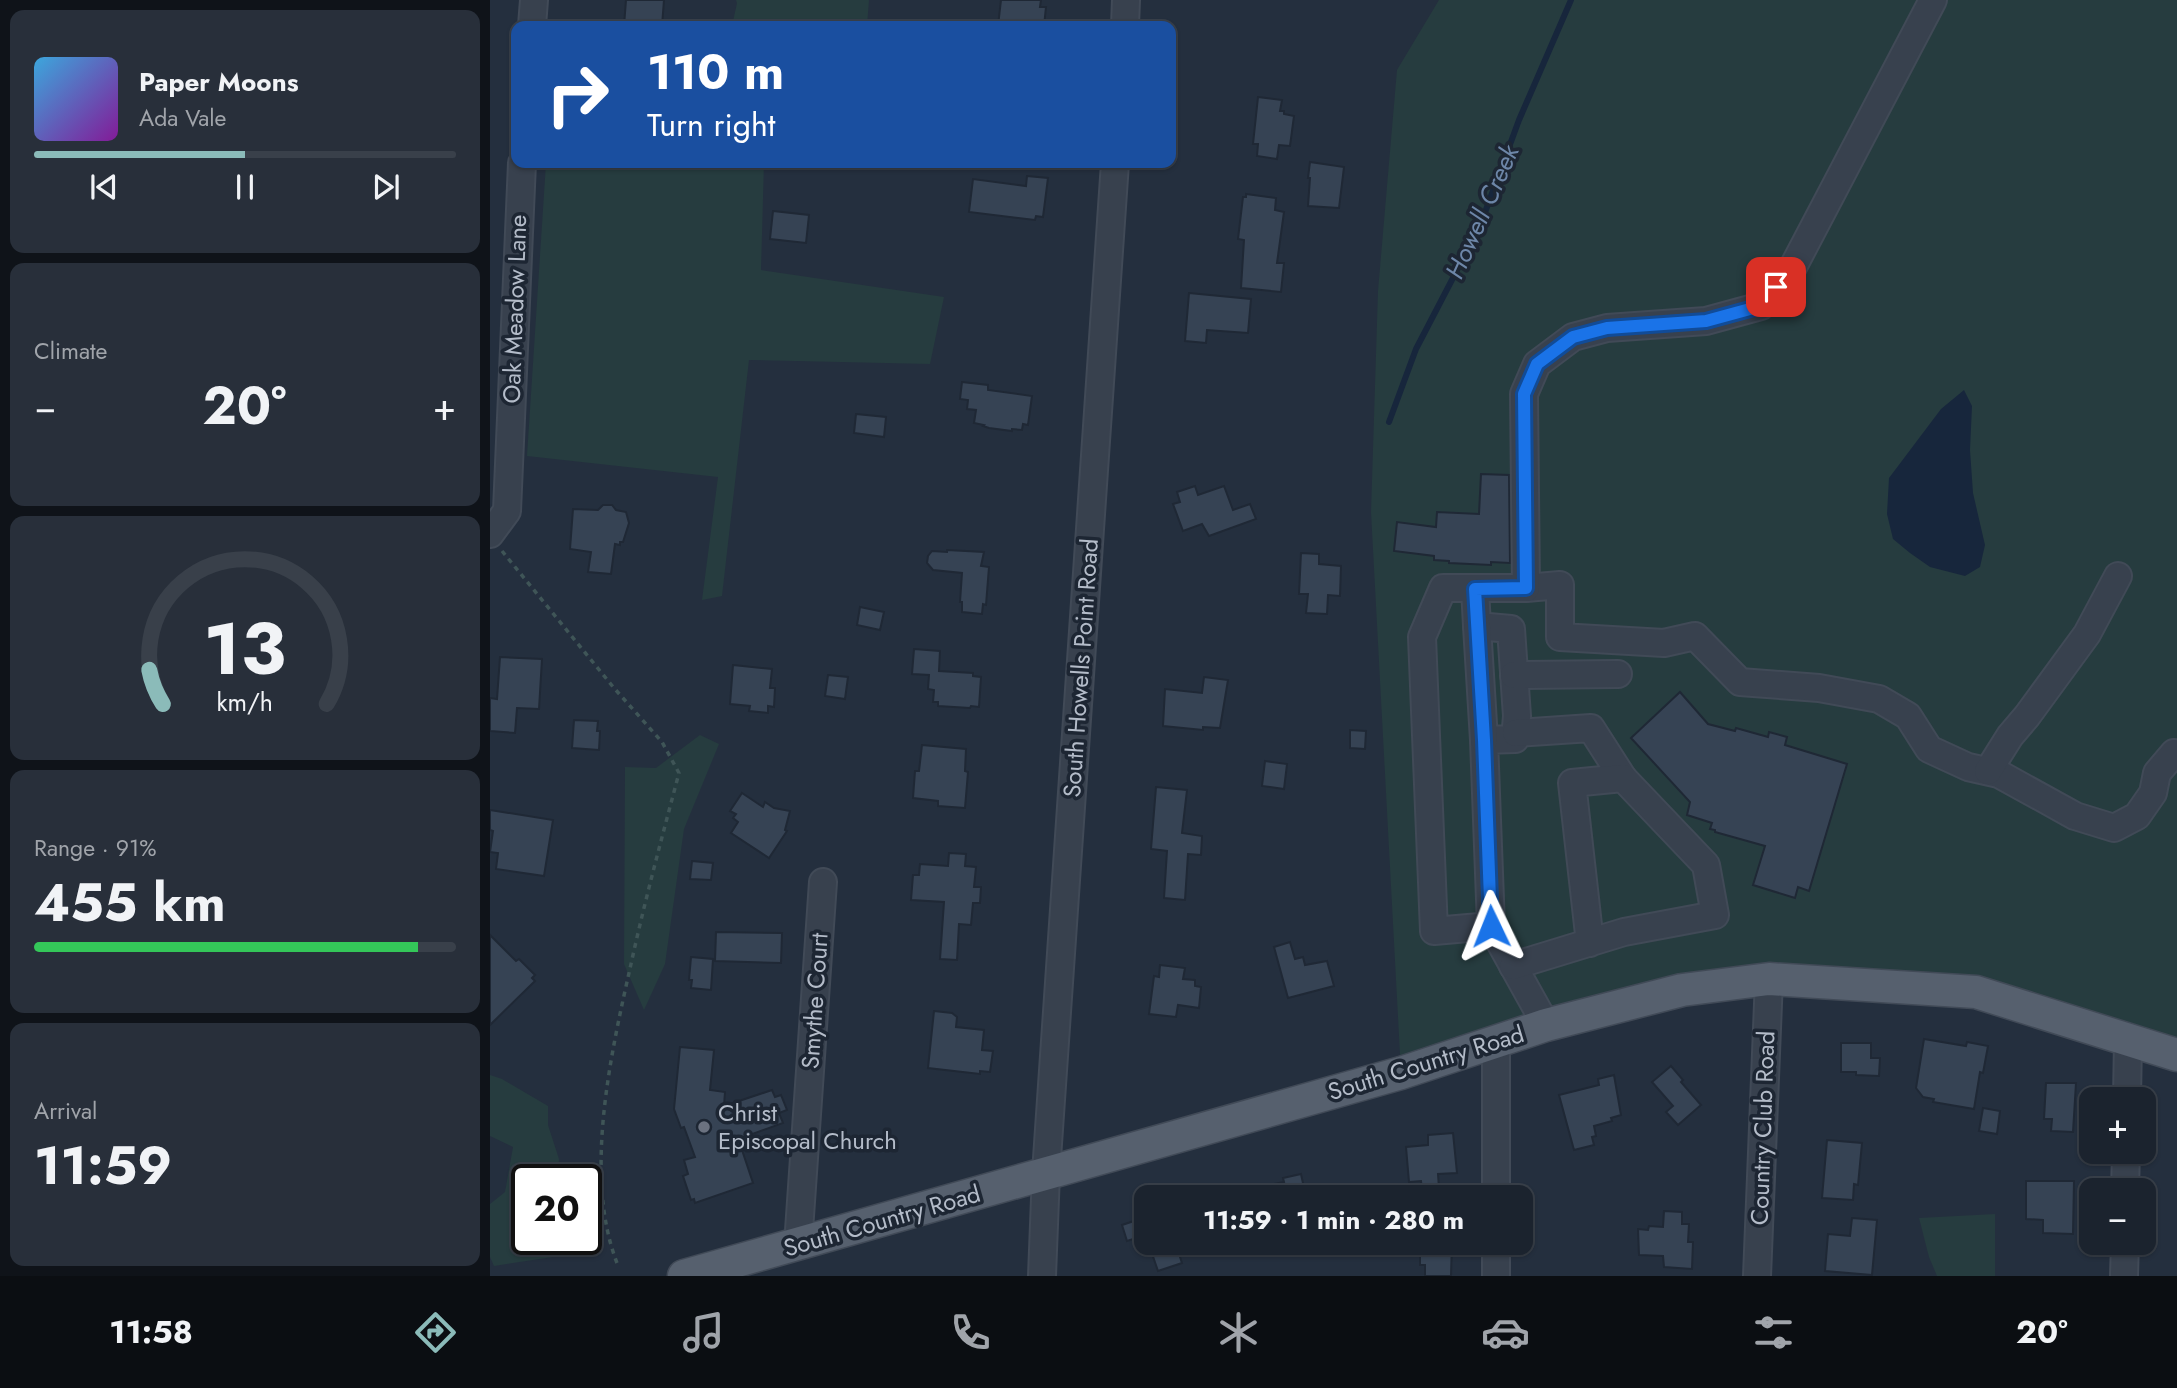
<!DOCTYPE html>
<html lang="en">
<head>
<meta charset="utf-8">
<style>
  body { margin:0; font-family:Jost,sans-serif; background:#282f3a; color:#f1f3f6; height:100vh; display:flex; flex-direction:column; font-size:26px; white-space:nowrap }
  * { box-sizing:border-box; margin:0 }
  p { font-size:23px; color:#a0a4aa }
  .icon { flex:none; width:38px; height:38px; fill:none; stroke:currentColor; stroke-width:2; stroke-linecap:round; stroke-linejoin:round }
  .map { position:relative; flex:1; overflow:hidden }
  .panel { display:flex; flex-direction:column; gap:10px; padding:10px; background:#0f1319; width:490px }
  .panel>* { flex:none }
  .hud { position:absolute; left:21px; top:21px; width:665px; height:147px; border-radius:14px; box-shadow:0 2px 5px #0004,0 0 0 2px #39404a; background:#1a4fa0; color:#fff; overflow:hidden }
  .tools { position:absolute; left:1589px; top:1087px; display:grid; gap:14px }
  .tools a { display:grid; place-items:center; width:77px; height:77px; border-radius:14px; background:#1b232e; box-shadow:0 2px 5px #0004,0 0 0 2px #39404a; font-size:35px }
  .speed { position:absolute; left:21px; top:1164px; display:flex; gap:14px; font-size:35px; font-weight:700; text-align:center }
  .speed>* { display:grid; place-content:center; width:91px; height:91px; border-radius:50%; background:#1b232e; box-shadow:0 2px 5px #0004,0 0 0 2px #39404a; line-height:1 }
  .speed .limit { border:4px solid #111; border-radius:10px; background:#fff; color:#111 }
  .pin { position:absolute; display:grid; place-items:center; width:60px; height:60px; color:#fff; margin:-30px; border-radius:14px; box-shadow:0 4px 10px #0006 }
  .me { position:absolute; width:77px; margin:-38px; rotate:358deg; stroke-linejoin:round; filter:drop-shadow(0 0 5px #0008) }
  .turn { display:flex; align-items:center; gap:24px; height:147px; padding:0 21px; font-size:32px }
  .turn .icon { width:91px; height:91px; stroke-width:2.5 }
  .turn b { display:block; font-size:49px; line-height:60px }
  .big { font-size:52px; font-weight:700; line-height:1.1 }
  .panel .tile { flex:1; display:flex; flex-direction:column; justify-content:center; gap:10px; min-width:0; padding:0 24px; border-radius:14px; background:#282f3a }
  .panel .dial { align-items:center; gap:0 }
  .dial svg { height:182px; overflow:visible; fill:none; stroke:#39404a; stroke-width:7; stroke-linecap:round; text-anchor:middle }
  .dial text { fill:#f1f3f6; stroke:none }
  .song { display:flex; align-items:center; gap:21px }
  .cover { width:84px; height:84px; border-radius:10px; background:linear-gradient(135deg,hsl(200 70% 55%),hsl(290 70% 35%)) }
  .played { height:7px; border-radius:4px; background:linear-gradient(90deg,#8bbbb9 50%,#39404a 50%) }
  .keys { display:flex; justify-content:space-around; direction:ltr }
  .heat { display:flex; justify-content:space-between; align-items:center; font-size:38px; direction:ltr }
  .charge { height:10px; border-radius:5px; background:linear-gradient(90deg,#34c759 91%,#39404a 0) }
  .trip { position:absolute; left:644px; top:1185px; width:399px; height:70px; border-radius:14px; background:#1b232e; box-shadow:0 2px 5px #0004,0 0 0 2px #39404a; font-weight:700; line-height:70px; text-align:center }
  .menu { display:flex; height:112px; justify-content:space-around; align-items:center; background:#0b0e12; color:#a0a4aa }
  .menu .icon { width:49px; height:49px }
  .menu .active { color:#8bbbb9 }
  .menu b { font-size:32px; color:#f1f3f6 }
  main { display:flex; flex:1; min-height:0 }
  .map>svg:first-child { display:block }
</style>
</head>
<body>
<main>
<section class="panel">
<div class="tile">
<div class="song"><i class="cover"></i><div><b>Paper Moons</b><p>Ada Vale</p></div></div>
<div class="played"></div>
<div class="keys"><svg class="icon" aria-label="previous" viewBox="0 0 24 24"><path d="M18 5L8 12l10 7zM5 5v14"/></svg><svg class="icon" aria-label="pause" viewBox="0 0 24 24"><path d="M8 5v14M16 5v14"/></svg><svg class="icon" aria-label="next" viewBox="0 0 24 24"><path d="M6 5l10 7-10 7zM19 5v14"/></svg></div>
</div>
<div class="tile"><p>Climate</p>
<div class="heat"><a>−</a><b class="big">20°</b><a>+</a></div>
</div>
<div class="tile dial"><svg viewBox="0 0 100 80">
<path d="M14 69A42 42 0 1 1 86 69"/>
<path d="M14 69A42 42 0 0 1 8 54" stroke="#8bbbb9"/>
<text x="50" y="56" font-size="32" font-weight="700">13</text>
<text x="50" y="72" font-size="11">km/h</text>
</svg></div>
<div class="tile"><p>Range · 91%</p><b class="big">455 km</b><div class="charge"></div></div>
<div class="tile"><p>Arrival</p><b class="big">11:59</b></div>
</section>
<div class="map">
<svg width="1687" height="1276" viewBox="0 0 1687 1276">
  <rect width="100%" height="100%" fill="#242f3e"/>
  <!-- green -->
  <g fill="#263c3f">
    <polygon points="246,0 379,0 377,26 242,26 247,3"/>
    <polygon points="949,0 1687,0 1687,1055 1486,992 1279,979 911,1073 881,512 888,291 907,70"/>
    <polygon points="56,163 274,163 271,270 454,297 440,364 259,360 232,596 212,600 228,477 37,456"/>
    <polygon points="210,735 229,744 194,829 175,964 154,1010 134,964 135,767 166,768"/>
    <polygon points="0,1075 12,1079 58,1106 58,1125 69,1159 68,1179 37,1180 37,1239 64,1239 63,1257 4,1266 0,1257 0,1204 15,1192 23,1147 0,1136"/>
    <polygon points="1505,1214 1505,1276 1447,1276 1439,1257 1429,1218"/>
  </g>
  <!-- water -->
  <polygon fill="#17263c" points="1474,390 1482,406 1480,450 1483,493 1495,545 1490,567 1475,576 1440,567 1420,553 1403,539 1397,514 1399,478 1451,409"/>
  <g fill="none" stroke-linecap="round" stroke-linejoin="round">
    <!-- stream -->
    <polyline stroke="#17263c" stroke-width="6" points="899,422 926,349 990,226 1029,120 1081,0"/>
  </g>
  <!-- building -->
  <g fill="#364354" stroke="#1f2835" stroke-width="2">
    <polygon points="136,0 174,0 172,26 134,26"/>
    <polygon points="511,0 551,0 550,7 556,7 554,26 508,26"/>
    <polygon points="768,97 792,100 790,111 794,111 794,114 804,116 800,146 789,145 787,159 767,156 768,144 763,144"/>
    <polygon points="820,162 854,167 849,208 818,206 820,178 818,178"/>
    <polygon points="537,176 558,178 553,217 546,216 545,220 479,212 483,179 536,186"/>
    <polygon points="756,194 786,198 785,210 794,212 787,263 794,263 791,292 751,288 754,240 748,239 753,197 756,197"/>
    <polygon points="283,211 319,215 316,243 280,239"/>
    <polygon points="699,293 761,299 758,333 717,330 716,343 695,341"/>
    <polygon points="472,382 498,385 498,390 542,396 538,425 533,424 532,430 522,429 522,431 499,428 493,426 494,425 484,423 486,410 477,409 478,400 470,399"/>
    <polygon points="366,414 396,417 394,437 364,433"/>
    <polygon points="991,474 1019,475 1020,563 1001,562 1001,565 959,563 959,561 944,560 944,556 904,551 907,522 946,527 947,512 989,514"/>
    <polygon points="705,486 708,495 734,486 743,510 760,504 766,519 719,536 712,524 693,531 683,504 690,502 687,492"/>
    <polygon points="113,505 122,505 126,510 136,512 139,523 133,542 130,542 130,545 125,544 121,574 98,572 101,552 80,549 83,509 108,510"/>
    <polygon points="457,550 494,552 491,566 499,567 496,605 493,604 492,614 472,612 472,602 470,602 472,573 443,570 437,563 438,556 442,551 457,552"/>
    <polygon points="811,553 829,554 829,564 851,566 850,596 838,595 837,614 816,613 818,594 809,594"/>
    <polygon points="370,607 394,612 390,630 367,625"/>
    <polygon points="424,649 450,651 449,671 483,673 483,676 491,677 489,707 481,706 480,708 448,706 448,702 443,702 444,690 438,689 439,675 422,674"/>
    <polygon points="10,657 52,659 49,709 27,708 25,733 0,731 0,698 7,699"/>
    <polygon points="243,665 282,669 280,688 285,688 284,707 278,706 278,713 259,711 260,706 240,704"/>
    <polygon points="338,675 358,677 355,699 335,696"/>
    <polygon points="714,677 738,680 730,728 713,727 713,730 673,726 675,689 712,693"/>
    <polygon points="1190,692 1218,724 1245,731 1246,728 1278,737 1279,732 1297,737 1295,745 1357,764 1319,891 1308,887 1305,898 1263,885 1275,846 1225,832 1225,830 1220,829 1222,823 1197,815 1200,802 1141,738"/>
    <polygon points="84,720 108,721 107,731 110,731 109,750 82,748"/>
    <polygon points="860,730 876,731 875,749 860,748"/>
    <polygon points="432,745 476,749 475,771 478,772 475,808 448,806 448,801 423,798 425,771 429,771"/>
    <polygon points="775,761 797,764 794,789 772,786"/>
    <polygon points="666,787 697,790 692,833 712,836 711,855 698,854 695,900 674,898 677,851 661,849"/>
    <polygon points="252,793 273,807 275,802 284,808 300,811 295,830 297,831 279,858 241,833 248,822 243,818 246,814 240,811"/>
    <polygon points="0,810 63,820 54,876 6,869 8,853 0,852 3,831 0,830"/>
    <polygon points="459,853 476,854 475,866 486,867 484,887 491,887 490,903 483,903 481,925 469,924 467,960 450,959 454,902 421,900 423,875 429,875 430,864 458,866"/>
    <polygon points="202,861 223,863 221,880 200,879"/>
    <polygon points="226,932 292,933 291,963 225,961"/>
    <polygon points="0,935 26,961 29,959 45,975 42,978 45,981 0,1025"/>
    <polygon points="800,942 805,959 813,957 815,965 837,961 844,986 798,998 784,947"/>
    <polygon points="201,957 223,959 221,990 201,988 202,980 199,980"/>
    <polygon points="670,965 695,968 693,979 705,980 705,986 711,987 709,1008 688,1005 686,1017 659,1014 664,976 669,977"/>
    <polygon points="444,1011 462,1013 467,1017 466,1027 494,1030 492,1050 503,1051 500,1072 490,1071 490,1074 438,1068"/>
    <polygon points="1434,1039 1476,1046 1477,1042 1498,1046 1493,1073 1490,1072 1484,1109 1443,1102 1444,1099 1433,1097 1426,1088"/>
    <polygon points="1351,1043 1381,1043 1381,1058 1390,1058 1389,1076 1366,1075 1366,1072 1351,1072"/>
    <polygon points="190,1047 224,1050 220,1090 235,1092 234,1106 282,1090 285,1097 291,1095 297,1110 289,1113 293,1123 262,1134 264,1140 250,1144 263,1183 205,1203 204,1199 201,1200 193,1176 198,1174 194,1160 205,1157 194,1127 191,1128 184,1109"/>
    <polygon points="1181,1066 1193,1080 1191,1082 1211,1105 1188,1125 1176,1112 1183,1106 1162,1082"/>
    <polygon points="1124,1075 1131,1115 1121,1118 1122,1121 1104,1126 1106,1136 1102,1137 1104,1145 1084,1150 1069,1095 1109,1085 1108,1079"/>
    <polygon points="1556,1083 1586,1083 1583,1132 1561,1131 1562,1119 1554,1119"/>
    <polygon points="1493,1108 1510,1111 1507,1134 1489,1131"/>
    <polygon points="963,1133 967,1173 948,1174 949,1188 932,1190 931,1181 919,1182 916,1147 938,1145 938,1135"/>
    <polygon points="1337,1140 1372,1143 1368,1185 1364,1184 1363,1200 1332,1198"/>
    <polygon points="811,1174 816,1197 761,1197 760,1189 794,1182 793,1178"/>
    <polygon points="1536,1181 1584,1181 1583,1234 1553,1233 1553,1220 1536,1219"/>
    <polygon points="1174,1211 1192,1212 1192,1224 1199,1224 1198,1242 1203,1242 1202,1269 1174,1267 1173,1256 1149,1255 1148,1229 1158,1230 1159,1226 1173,1227"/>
    <polygon points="656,1217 656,1235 637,1241 632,1225"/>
    <polygon points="1362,1218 1387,1220 1382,1275 1335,1271 1338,1234 1360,1236"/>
    <polygon points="658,1242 685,1242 692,1263 668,1271"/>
    <polygon points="930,1242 962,1242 961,1276 935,1276 935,1265 930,1265"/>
  </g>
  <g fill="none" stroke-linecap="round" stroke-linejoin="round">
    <!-- minor casing -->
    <g stroke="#414a57" stroke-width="30">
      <g id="minor">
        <polyline points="42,26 44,0"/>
        <polyline points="635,26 636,0"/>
        <polyline points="0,534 17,511 32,163"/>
        <polyline points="1036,588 1070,585 1070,637 1174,643 1205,636 1250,682 1329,688 1389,699 1418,716 1439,749 1478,767 1509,774 1585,816 1624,828 1647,816 1663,793 1667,773 1684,753"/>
        <polyline points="985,589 987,626 1021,629 1027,716 1025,739 994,740 1001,926 1056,1025"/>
        <polyline points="987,626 994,740"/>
        <polyline points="1024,675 1128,674"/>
        <polyline points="1026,733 1101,728 1133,778"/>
        <polyline points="1498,771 1520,736 1537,716 1597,634 1628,576"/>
        <polyline points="1001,926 944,931 932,637 953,588 1036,588 1034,394 1047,364 1083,337 1117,328 1216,321 1271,306 1302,269 1443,0"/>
        <polyline points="1023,966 1134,932 1225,915 1216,865 1133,778 1082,783 1100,943"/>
        <polyline points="1637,1099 1638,1040"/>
        <polyline points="1635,1190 1636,1152"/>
        <polyline points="1006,1197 1006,1041"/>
        <polyline points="1006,1242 1006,1276"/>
        <polyline points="308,1245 333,882"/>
        <polyline points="552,1276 556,1173 625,163"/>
        <polyline points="1267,1276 1279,979"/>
        <polyline points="1634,1276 1635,1242"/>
      </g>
    </g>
    <!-- major casing -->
    <g stroke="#414a57" stroke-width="35">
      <polyline id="major" points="194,1276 911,1073 1056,1025 1192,990 1279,979 1486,992 1687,1055"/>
    </g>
    <!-- path -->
    <path stroke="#3f5557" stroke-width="3.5" stroke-dasharray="5 5" stroke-linecap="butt" d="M 12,551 L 124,688 L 172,742 L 189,773 C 172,837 155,900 141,964 C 121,1053 93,1175 127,1263"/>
    <!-- minor -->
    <use href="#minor" stroke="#38414e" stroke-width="26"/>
    <!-- major -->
    <use href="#major" stroke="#56606e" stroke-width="32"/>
  </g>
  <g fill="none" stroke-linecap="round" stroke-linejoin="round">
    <!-- route casing -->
    <g stroke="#114b97" stroke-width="18">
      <polyline id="route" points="1001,926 994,740 985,589 1036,588 1034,394 1047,364 1083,337 1117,328 1216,321 1271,306 1286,287"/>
    </g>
    <!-- route -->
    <use href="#route" stroke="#1a73e8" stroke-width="12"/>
  </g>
  <!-- markers -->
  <circle fill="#6b7280" stroke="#1d2633" stroke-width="2.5" cx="214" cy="1127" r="7"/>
  <g text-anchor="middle" stroke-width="7" stroke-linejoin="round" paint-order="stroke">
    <!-- street labels -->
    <g font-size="24" fill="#b4bcc9" stroke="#1d2633">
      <text transform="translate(25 309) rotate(-88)" y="8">Oak Meadow Lane</text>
      <text transform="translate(591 668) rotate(-86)" y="8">South Howells Point Road</text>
      <text transform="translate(325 1001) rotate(-86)" y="8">Smythe Court</text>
      <text transform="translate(936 1063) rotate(-17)" y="8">South Country Road</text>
      <text transform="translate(1273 1128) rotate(-88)" y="8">Country Club Road</text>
      <text transform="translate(392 1221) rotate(-16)" y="8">South Country Road</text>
    </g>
    <!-- poi labels -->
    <g font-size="24" fill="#b4bcc9" stroke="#1d2633" text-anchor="start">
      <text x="228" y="1121">Christ<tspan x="228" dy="28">Episcopal Church</tspan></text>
    </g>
    <!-- water labels -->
    <g font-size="26" font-style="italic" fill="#6d86a8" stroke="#1d2633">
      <text transform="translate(992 212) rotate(-66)" y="9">Howell Creek</text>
    </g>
  </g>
</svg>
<div class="tools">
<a>+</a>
<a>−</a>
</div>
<div class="speed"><div class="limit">20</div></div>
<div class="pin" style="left:1286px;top:287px;background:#d93025"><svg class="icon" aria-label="arrive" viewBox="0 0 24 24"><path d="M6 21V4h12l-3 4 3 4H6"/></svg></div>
<svg class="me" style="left:1001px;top:926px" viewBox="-20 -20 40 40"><path d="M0-17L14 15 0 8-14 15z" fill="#1a73e8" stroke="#fff" stroke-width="4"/></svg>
<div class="trip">11:59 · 1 min · 280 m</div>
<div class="hud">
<div class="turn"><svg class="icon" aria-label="right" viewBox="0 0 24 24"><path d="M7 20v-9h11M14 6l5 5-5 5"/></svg><div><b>110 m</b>Turn right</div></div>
</div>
</div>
</main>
<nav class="menu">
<b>11:58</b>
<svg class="icon active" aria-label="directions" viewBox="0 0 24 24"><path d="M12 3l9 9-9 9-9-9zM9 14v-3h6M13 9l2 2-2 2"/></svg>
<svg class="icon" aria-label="music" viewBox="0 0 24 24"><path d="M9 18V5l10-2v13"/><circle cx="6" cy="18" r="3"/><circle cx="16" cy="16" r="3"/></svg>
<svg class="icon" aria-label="phone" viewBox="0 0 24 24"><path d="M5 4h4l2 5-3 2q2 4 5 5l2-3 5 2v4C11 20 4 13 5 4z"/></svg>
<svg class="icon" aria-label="climate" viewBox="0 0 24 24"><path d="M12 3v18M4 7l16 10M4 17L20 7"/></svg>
<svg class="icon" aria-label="car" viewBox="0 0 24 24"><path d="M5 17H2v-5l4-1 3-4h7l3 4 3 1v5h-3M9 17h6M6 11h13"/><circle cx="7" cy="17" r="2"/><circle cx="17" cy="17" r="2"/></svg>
<svg class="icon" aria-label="filters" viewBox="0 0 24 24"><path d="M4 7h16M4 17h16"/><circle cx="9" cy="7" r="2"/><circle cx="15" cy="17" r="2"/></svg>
<b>20°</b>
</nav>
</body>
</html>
